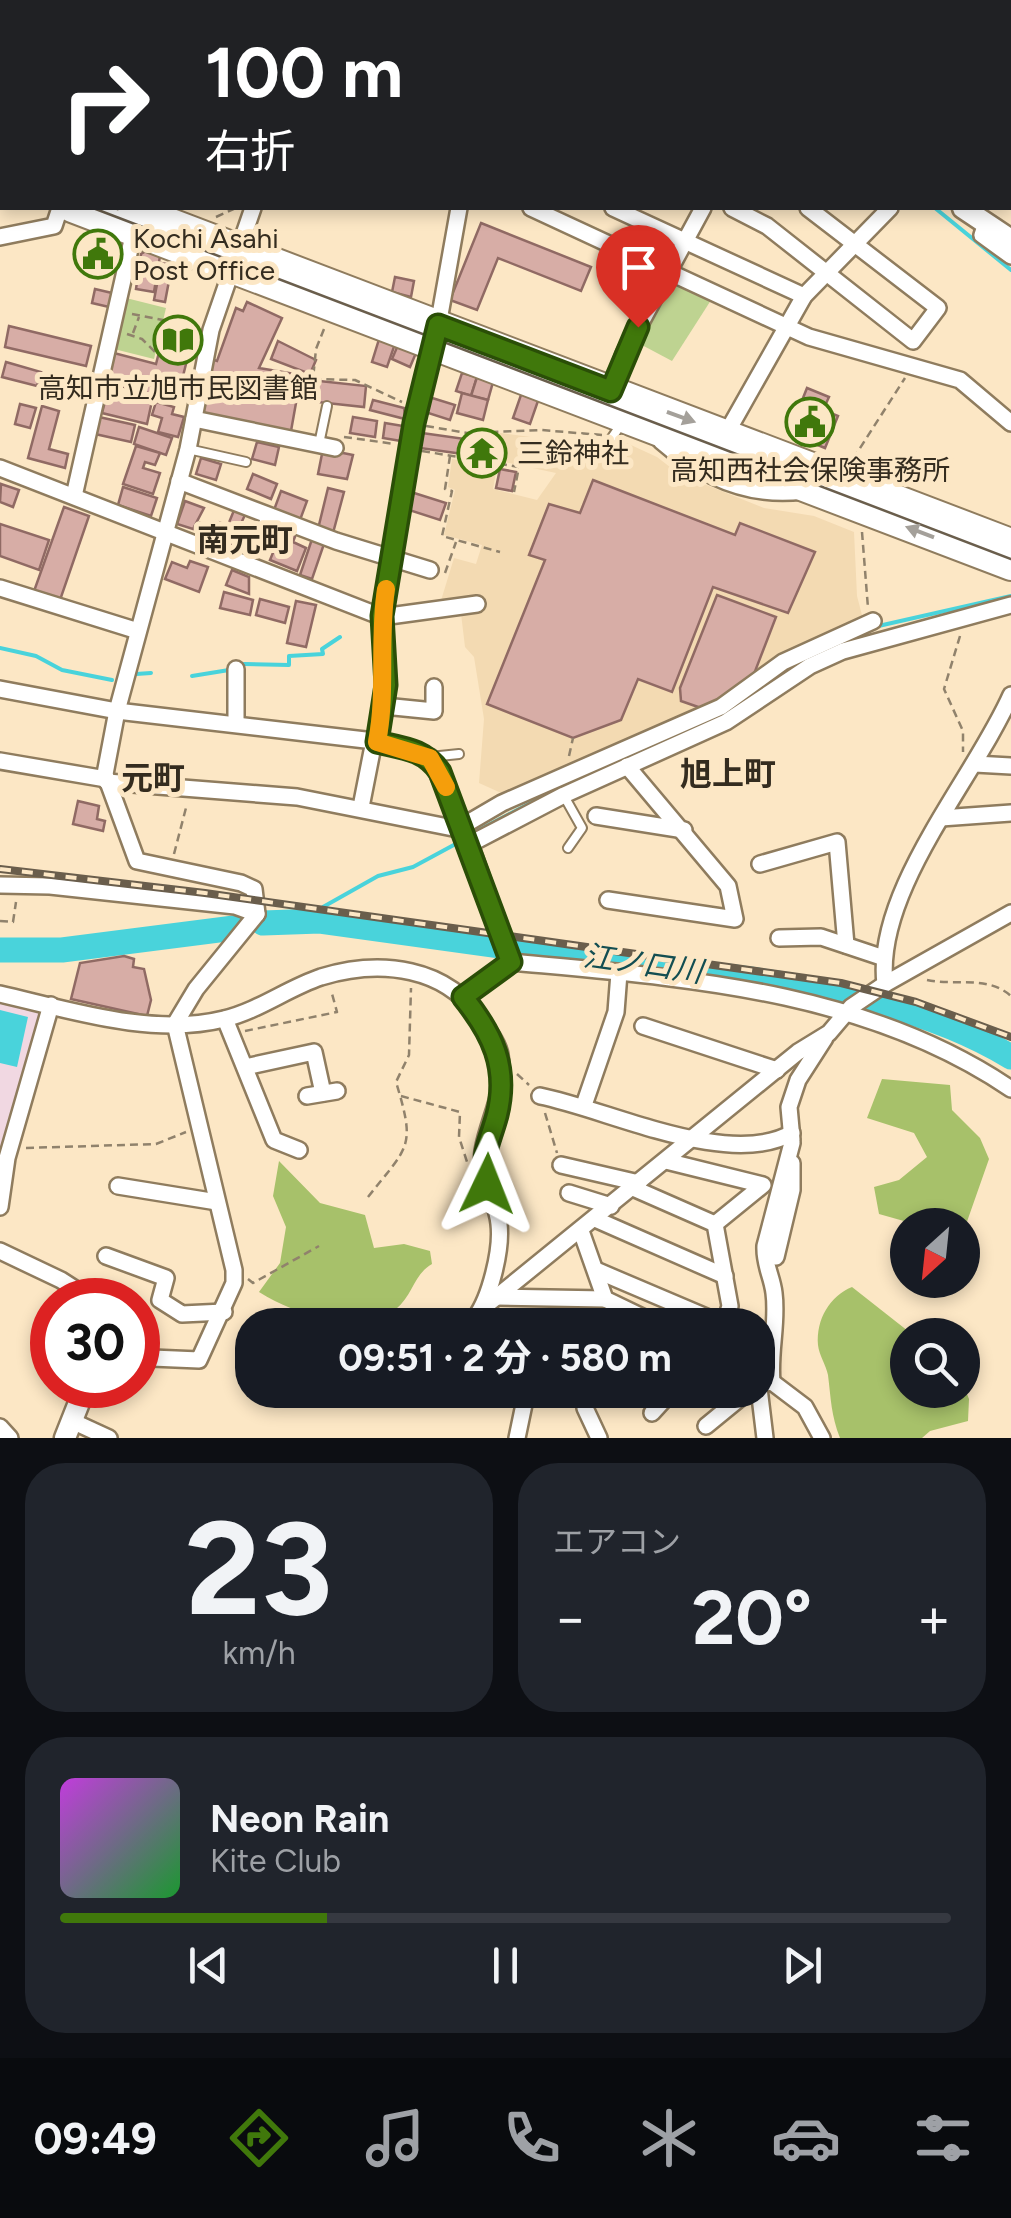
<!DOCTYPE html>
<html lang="ja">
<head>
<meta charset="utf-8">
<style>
  body { margin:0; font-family:Figtree,"Noto Sans JP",sans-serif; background:#20242c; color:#f1f3f6; height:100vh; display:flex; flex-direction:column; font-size:38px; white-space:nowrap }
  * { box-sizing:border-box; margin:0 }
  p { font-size:32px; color:#9ea1a6 }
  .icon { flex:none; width:55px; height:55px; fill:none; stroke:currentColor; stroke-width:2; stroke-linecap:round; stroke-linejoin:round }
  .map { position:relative; height:1438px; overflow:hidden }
  .details { display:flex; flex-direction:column; gap:25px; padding:25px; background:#0d0f14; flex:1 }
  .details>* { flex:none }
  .banner { position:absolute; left:0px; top:0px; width:1012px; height:210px; box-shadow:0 5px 15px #0003; background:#202124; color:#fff; overflow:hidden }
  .needle { width:65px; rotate:207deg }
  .tools { position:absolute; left:890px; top:1208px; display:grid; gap:20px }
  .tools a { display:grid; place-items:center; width:90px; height:90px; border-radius:50%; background:#171b24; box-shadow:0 5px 15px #0003; font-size:50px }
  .speed { position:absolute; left:30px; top:1278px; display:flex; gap:20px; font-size:50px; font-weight:700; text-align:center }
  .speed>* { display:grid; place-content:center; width:130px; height:130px; border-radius:50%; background:#171b24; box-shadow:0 5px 15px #0003; line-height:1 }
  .speed .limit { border:15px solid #d22; background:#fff; color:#111 }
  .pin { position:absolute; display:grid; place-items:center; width:85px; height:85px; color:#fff; margin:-102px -42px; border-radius:50% 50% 50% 0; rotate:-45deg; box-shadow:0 0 10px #0007 }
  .pin .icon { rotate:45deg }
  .me { position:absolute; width:110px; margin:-55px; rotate:2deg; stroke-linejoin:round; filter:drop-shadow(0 0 8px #0008) }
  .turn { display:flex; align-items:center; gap:35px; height:210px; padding:0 40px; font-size:45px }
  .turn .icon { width:130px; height:130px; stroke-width:2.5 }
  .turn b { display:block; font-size:70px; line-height:85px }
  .big { font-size:75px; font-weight:700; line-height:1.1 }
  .details .widget { flex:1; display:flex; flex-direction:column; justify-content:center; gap:15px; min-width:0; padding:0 35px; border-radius:40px; background:#20242c }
  .details .dial { align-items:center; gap:0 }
  .dial b { font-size:130px; line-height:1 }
  .song { display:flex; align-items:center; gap:30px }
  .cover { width:120px; height:120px; border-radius:15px; background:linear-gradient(135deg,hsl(290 70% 55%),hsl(130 70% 35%)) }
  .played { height:10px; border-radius:5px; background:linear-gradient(90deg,#40780b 30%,#363941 30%) }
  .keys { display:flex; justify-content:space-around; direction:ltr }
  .heat { display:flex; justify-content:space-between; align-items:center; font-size:55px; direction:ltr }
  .details .tiles { flex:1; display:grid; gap:25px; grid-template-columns:1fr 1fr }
  .widget:last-child { grid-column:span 2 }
  .trip { position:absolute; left:235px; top:1308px; width:540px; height:100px; border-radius:40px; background:#171b24; box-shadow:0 5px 15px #0003; font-weight:700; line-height:100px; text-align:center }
  .tabs { display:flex; height:160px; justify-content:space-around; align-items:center; background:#090b0e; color:#9ea1a6 }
  .tabs .icon { width:70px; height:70px }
  .tabs .on { color:#40780b }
  .tabs b { font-size:45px; color:#f1f3f6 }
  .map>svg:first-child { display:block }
</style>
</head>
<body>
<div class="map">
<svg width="1011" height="1438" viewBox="0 0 1011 1438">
  <rect width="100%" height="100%" fill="#fce7c5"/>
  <!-- built -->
  <polygon fill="#f3dab2" points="501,433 561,441 587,450 605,440 620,440 657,457 679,474 764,508 814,516 854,532 857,596 863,619 719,705 510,797 479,783 484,719 474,657 465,647 460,605 439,607 454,558 476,564 482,545 444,535 455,490 448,487 452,459 497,467 493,489 537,500 556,473 495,460 480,436"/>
  <!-- education -->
  <polygon fill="#f1d8e2" points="0,1000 36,1009 42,1019 0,1153"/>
  <!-- green -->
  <g fill="#bed391">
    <polygon points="671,280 713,297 672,361 640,344"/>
    <polygon points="122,297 166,308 154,359 110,348"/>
  </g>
  <!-- forest -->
  <g fill="#a7c16a">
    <polygon points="882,1079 950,1085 952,1110 980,1138 989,1159 963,1233 962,1225 918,1225 879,1214 874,1187 899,1180 927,1157 914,1133 867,1118"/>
    <path d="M 279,1161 L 320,1203 L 365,1215 L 374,1248 L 404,1244 L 430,1251 L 432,1264 C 414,1274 413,1295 396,1309 L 395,1325 C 346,1325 301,1318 259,1292 L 280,1263 L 286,1227 L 273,1196 Z"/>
    <path d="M 852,1287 L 913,1335 L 908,1335 L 908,1390 L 962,1390 L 963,1384 L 969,1399 L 968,1421 L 930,1431 L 922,1438 L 840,1438 C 831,1415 831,1399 828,1375 C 826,1365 819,1355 818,1345 C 816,1319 830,1296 852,1287 Z"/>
  </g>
  <!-- water -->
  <polygon fill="#49d3db" points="0,1010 28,1017 17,1067 0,1063"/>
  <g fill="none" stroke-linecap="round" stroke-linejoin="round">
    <!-- stream -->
    <g stroke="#49d3db" stroke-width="4">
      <polyline points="648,0 652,2"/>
      <polyline points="935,208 1011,270"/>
      <polyline points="874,627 1011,596"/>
      <polyline points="0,648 36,656 62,670 112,680"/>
      <polyline points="244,664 289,665 289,656 323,654 322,649 340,637"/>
      <polyline points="136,674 151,673"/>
      <polyline points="192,676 229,670"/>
      <polyline points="471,834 587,774"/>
      <polyline points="323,907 378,876 413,867 463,840"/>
    </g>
    <!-- river -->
    <g stroke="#49d3db" stroke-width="25">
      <path d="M 263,923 L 320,921 C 428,936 537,951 645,966 C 769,982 902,991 1011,1057"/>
      <polyline points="0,950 62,950 234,928"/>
    </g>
  </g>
  <!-- building -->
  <g fill="#d7ada6" stroke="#906a64" stroke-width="2.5">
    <polygon points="481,223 591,267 581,291 498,258 477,310 450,300"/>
    <polygon points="95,242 110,246 103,275 79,268 81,260 90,262"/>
    <polygon points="146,251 160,256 154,292 136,289 141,254"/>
    <polygon points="161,263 172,265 165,302 154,300"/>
    <polygon points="395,277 414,281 411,297 392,292"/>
    <polygon points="95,289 112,293 109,307 92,303"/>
    <polygon points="247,302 282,318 259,368 301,375 291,431 201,415 211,359 217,361 236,308 243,311"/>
    <polygon points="167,321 195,328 182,380 171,377 166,398 106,382 114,353 156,364"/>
    <polygon points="9,326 91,346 86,366 5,347"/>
    <polygon points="380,336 396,341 387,367 372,362"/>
    <polygon points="278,341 316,360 310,374 271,359"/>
    <polygon points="398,345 416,353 410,367 392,359"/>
    <polygon points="6,362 41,372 37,386 2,377"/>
    <polygon points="462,373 477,377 471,396 456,391"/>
    <polygon points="477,377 493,382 488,400 471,396"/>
    <polygon points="310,380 366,386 364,407 308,401"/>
    <polygon points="807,388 829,397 823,410 838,416 825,448 789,433"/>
    <polygon points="108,390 152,401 147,424 102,413"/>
    <polygon points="522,392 539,398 530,424 513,418"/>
    <polygon points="462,393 488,400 483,420 457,413"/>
    <polygon points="429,397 455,405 450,420 425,412"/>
    <polygon points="373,400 404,408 405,419 370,410"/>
    <polygon points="156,402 174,407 172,414 184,417 178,437 158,432 162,418 152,415"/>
    <polygon points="20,404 36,408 30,428 15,424"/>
    <polygon points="42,406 59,411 49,449 68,454 65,468 28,458"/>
    <polygon points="99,417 135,425 131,442 95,434"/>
    <polygon points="353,417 377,421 375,437 350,433"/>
    <polygon points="385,423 409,427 407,442 383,438"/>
    <polygon points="139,427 172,438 166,455 134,444"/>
    <polygon points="422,433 465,439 463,454 420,448"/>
    <polygon points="257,442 279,447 275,465 252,459"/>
    <polygon points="136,446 160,453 155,465 145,462 143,468 160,473 153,494 123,484"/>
    <polygon points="323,449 353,455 347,479 318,474"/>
    <polygon points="201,458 221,464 216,480 196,474"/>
    <polygon points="500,469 516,472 512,491 496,488"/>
    <polygon points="253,474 277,484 271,499 247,489"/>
    <polygon points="593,480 735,535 740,523 815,552 788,613 713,587 672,692 638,679 621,720 573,738 487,704 545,560 529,555 549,504 580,513"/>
    <polygon points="1,484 19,490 13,507 0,502"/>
    <polygon points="123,487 157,498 151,516 118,505"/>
    <polygon points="328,488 344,492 333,533 318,529"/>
    <polygon points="281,491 307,501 300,520 274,510"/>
    <polygon points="411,492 446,503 440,520 406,509"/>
    <polygon points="185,501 204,508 193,529 177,524"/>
    <polygon points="237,503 248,508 231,546 221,542"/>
    <polygon points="64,507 89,516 59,603 33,594"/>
    <polygon points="215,521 224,524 218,540 197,532 200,523 212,528"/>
    <polygon points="0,524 49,540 39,570 0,556"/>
    <polygon points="283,528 296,534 293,542 306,548 297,571 270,560"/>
    <polygon points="313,536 325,541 312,579 300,575"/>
    <polygon points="190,561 208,567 199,592 165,579 172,562 187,568"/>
    <polygon points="232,570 249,577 249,594 226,585"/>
    <polygon points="224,592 253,600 250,615 220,608"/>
    <polygon points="717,595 776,617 754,674 704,709 681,701 680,688"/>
    <polygon points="260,599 289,607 285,623 256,615"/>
    <polygon points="296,601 316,605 306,647 287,643"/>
    <polygon points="78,801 99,806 97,819 105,821 103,831 73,824"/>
    <polygon points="124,956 134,959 133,967 144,969 151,1000 147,1016 71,999 80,963"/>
  </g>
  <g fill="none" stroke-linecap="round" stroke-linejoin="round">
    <!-- service casing -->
    <g stroke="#8f7c5e" stroke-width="12">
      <g id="service">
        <polyline points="319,444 327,406"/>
        <polyline points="188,449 246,462"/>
        <polyline points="600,455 620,426"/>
        <polyline points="246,563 264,521"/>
        <polyline points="430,757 459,754"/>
        <polyline points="564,796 582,828 568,848"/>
      </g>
    </g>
    <!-- minor casing -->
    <g stroke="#8f7c5e" stroke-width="20">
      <g id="minor">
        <polyline points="84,0 94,2"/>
        <polyline points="239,0 250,2"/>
        <polyline points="427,0 437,2"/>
        <polyline points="908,0 909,2"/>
        <polyline points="264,2 265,0"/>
        <polyline points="319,2 319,0"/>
        <polyline points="604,2 605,0"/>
        <polyline points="832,2 836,0"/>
        <polyline points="0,78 2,79"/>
        <polyline points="531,208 809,337 960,380 1011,423"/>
        <polyline points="613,208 804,296"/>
        <polyline points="732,208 767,226 913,341 938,308 808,208"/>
        <polyline points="986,223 982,235 1011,256"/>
        <polyline points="0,237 54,226 60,208"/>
        <polyline points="611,391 624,354 703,208"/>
        <polyline points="194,419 335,448"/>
        <polyline points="726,434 804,296 890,208"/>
        <path d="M 661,441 C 701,476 749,498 803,491"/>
        <polyline points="0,468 382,617 477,604"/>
        <polyline points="179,481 336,541 430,570"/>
        <polyline points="74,496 135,227"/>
        <polyline points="0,588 138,631"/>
        <polyline points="0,689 117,711 374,741 430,757 470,844 511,962"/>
        <polyline points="384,706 434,711 434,687"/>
        <polyline points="236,724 236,669"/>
        <polyline points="377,742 386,685 382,617 414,423 433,354 459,208"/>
        <polyline points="0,761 106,779"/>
        <polyline points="975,764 1011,766"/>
        <polyline points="107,782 297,797 463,830"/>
        <polyline points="361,807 374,741"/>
        <polyline points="596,816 684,830"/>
        <polyline points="941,818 1011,813"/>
        <polyline points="461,827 502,803 721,707 783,662 873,621"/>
        <polyline points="470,844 564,795 726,722 810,666 843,651 1011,605"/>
        <polyline points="760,864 837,842 846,945"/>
        <polyline points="0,885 50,886 235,906 257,914"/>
        <polyline points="608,900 735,919 728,886 627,766"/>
        <polyline points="779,938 821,937 884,958"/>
        <path d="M 511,962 C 682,978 864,989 1011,1089"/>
        <path d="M 885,984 C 874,891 974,779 1011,695"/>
        <path d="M 0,994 C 70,1010 152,1037 224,1019 C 258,1011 288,988 321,977 C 380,959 448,966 482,1022 C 489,1032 498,1043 500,1055 C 506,1095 489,1116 483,1151 C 479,1176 497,1200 499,1224 C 502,1250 490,1298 475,1318 L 481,1325"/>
        <polyline points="463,997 511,962"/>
        <polyline points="225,1019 274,1140 299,1150"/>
        <polyline points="643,1026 777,1070"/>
        <polyline points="245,1067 314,1052 323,1093"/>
        <polyline points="307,1096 337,1091"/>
        <path d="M 540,1096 C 610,1110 728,1169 792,1133"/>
        <polyline points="584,1105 616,1012 619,973"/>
        <polyline points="792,1140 789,1107 798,1080 825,1038"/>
        <polyline points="666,1161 763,1185 715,1224"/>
        <polyline points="561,1165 639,1183"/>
        <polyline points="118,1186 217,1202"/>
        <polyline points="633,1188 715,1224 730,1306 724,1325"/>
        <polyline points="569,1193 611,1206"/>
        <polyline points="0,1207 7,1158 51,1005"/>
        <polyline points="595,1219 725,1276"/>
        <polyline points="581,1231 605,1299 659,1325"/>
        <polyline points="0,1251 61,1280 92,1300"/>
        <polyline points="106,1256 166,1278 160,1300 182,1314 224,1312"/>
        <polyline points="776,1257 792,1190 792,1163"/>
        <polyline points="598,1271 725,1325"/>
        <polyline points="497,1297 605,1299"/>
        <polyline points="483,1308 798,1052 829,1033 851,1007 885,984 1011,913"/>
        <polyline points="138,1352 152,1358 199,1360 234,1283 234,1270 175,1024 196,989 257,914 254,889 241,883 137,861 105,774 117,711 188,449 211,330 253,208"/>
        <polyline points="758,1380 765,1438"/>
        <polyline points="772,1382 805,1407 822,1438"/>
        <path d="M 758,1384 L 772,1382 C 769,1352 778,1323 774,1293 C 772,1276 764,1265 765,1246 L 792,1143"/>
        <polyline points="588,1390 585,1408 599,1438"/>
        <polyline points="652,1413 673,1390"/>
        <polyline points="72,1421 109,1438"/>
        <polyline points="706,1426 750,1390"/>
        <polyline points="0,1427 10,1438"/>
        <polyline points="517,1438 527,1390"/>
      </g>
    </g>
    <!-- tertiary casing -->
    <g stroke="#8f7c5e" stroke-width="25">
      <g id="tertiary">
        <polyline points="673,0 678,2"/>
        <polyline points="963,208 1011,240"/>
        <polyline points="65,1438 86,1385"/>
      </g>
    </g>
    <!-- trunk casing -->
    <g stroke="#8f7c5e" stroke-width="32">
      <g id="trunk">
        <polyline points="0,157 2,158"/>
        <polyline points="0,180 2,181"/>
        <polyline points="72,208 1011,566"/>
        <polyline points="132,208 1011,543"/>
      </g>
    </g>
    <!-- path -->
    <g stroke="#90826c" stroke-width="2.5" stroke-dasharray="8 5" stroke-linecap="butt">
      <polyline points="216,217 236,208"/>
      <polyline points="132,314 198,327"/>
      <polyline points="324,329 316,349 313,379 355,380 402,402"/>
      <polyline points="133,333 139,317"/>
      <polyline points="127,334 142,339 158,355"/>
      <polyline points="426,426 467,433 541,430 602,435"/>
      <polyline points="470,434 472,442 495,449"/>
      <polyline points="344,437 395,444"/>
      <polyline points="422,451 519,467 514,492"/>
      <polyline points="450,456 445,489 452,491 442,536 500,552"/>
      <polyline points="853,459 905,378"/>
      <polyline points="862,532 868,608"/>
      <polyline points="445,573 456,542"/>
      <polyline points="960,636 944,689 963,731 963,752"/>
      <polyline points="569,756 573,738"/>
      <polyline points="174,854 187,804"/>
      <polyline points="0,921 13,922 16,902"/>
      <path d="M 927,980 C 956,986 987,975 1011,996"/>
      <polyline points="245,1031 337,1012 331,990"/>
      <polyline points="517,1074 529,1085"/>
      <polyline points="401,1096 460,1112 459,1137 468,1165"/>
      <polyline points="545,1113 557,1153"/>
      <polyline points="26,1148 156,1144 186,1132"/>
      <path d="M 368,1197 C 409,1145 416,1148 396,1082 L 409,1055 L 411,988"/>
      <polyline points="248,1279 253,1283 319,1246"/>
    </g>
    <!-- service -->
    <use href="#service" stroke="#fff" stroke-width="8"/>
    <!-- minor -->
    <use href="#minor" stroke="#fff" stroke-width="15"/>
    <!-- tertiary -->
    <use href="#tertiary" stroke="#fff" stroke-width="20"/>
    <!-- trunk -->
    <use href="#trunk" stroke="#fff" stroke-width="28"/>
    <!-- tram -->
    <g stroke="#6a5e4c" stroke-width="2.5">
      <polyline points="0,165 2,166"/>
      <polyline points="93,208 1011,559"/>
    </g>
    <!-- rail casing -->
    <g stroke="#6a5e4c" stroke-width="8">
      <polyline id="rail" points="0,869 205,893 841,983 916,1002 1011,1037"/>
    </g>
    <!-- rail -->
    <use href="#rail" stroke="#fce7c5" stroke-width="4" stroke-dasharray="11" stroke-linecap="butt"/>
  </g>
  <!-- one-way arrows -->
  <defs><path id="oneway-solid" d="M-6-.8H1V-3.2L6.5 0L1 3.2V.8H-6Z" transform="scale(2.5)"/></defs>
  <g fill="#a4a09a">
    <use href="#oneway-solid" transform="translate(681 417) rotate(20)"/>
    <use href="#oneway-solid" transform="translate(920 532) rotate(-159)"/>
  </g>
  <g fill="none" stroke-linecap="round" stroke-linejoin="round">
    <!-- route casing -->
    <g stroke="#2a4e07" stroke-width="25">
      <path id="route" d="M 487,1184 C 482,1148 488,1148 497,1115 C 509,1067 492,1033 463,997 L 511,962 L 440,772 C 424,749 403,748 377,742 L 386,685 L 382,616 L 414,423 L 438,325 L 611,391 L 638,327"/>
    </g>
    <!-- route -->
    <use href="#route" stroke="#40780b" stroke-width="18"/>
    <!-- slow -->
    <path stroke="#f59e0b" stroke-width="18" d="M 386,589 C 378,641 387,691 377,742 L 430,758 L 446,787"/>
  </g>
  <!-- icons -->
  <defs>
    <g id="civic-ring" transform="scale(2.5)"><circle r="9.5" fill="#fce7c5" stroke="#40780b" stroke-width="1.5"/><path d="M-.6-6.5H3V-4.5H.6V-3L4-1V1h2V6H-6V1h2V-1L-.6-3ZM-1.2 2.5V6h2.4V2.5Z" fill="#40780b"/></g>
    <g id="library-ring" transform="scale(2.5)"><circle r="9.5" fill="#fce7c5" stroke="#40780b" stroke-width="1.5"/><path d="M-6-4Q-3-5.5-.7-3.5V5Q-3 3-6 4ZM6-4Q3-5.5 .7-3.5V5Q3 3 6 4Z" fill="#40780b"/></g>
    <g id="temple-ring" transform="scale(2.5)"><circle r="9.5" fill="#fce7c5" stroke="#40780b" stroke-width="1.5"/><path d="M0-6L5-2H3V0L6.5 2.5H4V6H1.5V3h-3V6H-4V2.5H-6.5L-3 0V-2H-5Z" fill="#40780b"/></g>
  </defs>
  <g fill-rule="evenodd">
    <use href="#civic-ring" x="98" y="254"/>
    <use href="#library-ring" x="178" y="340"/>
    <use href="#civic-ring" x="810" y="422"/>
    <use href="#temple-ring" x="482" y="453"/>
  </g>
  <g text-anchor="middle" stroke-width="10" stroke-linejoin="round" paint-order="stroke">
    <!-- poi labels -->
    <g font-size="28" fill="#342c1f" stroke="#fce7c5" text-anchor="start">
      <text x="133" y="248">Kochi Asahi<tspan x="133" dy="32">Post Office</tspan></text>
      <text x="178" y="398" text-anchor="middle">高知市立旭市民図書館</text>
      <text x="517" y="463">三鈴神社</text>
      <text x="810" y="480" text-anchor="middle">高知西社会保険事務所</text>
    </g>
    <!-- water labels -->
    <g font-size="30" font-style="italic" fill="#134e52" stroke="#fce7c5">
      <text transform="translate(643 964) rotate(8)" y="10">江ノ口川</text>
    </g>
    <!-- quarter labels -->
    <g font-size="32" font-weight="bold" fill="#342c1f" stroke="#fce7c5">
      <text x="245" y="551">南元町</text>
      <text x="728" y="785">旭上町</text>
      <text x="153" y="789">元町</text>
    </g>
  </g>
</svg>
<div class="tools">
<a><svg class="needle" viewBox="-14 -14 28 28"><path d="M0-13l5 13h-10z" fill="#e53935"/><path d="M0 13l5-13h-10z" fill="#9ea1a6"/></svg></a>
<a><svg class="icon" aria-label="search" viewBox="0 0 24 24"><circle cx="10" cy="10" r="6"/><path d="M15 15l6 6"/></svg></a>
</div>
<div class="speed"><div class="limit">30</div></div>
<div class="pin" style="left:638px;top:327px;background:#d93025"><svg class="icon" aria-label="arrive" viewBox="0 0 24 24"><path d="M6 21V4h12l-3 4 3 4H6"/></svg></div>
<svg class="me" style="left:487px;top:1184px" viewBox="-20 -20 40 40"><path d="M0-17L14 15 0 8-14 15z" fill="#40780b" stroke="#fff" stroke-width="4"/></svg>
<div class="trip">09:51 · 2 分 · 580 m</div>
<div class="banner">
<div class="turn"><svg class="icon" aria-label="right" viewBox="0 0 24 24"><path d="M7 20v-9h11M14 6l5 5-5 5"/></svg><div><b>100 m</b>右折</div></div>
</div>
</div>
<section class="details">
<div class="tiles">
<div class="widget dial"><b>23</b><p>km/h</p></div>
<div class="widget"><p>エアコン</p>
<div class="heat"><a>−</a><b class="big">20°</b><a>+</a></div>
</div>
<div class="widget">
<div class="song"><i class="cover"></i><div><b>Neon Rain</b><p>Kite Club</p></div></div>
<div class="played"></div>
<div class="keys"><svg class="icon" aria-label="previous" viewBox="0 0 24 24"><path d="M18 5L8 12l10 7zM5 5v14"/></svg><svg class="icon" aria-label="pause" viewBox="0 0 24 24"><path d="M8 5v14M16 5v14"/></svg><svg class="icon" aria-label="next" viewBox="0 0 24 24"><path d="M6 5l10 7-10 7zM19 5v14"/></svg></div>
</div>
</div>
</section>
<nav class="tabs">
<b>09:49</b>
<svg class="icon on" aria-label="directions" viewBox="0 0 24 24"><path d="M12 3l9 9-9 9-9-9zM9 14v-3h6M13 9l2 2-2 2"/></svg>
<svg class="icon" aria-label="music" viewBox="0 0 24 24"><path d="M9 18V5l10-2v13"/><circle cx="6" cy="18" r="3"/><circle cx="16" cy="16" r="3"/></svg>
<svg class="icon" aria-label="phone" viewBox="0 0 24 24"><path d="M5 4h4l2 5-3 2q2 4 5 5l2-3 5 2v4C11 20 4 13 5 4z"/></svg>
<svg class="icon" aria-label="climate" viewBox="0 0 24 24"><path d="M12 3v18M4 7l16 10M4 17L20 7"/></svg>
<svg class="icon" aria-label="car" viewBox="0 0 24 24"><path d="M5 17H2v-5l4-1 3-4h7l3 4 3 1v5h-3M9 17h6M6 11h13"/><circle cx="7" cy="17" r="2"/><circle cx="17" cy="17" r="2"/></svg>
<svg class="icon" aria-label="filters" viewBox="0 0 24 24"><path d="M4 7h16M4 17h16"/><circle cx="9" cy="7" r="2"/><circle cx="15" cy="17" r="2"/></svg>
</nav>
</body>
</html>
